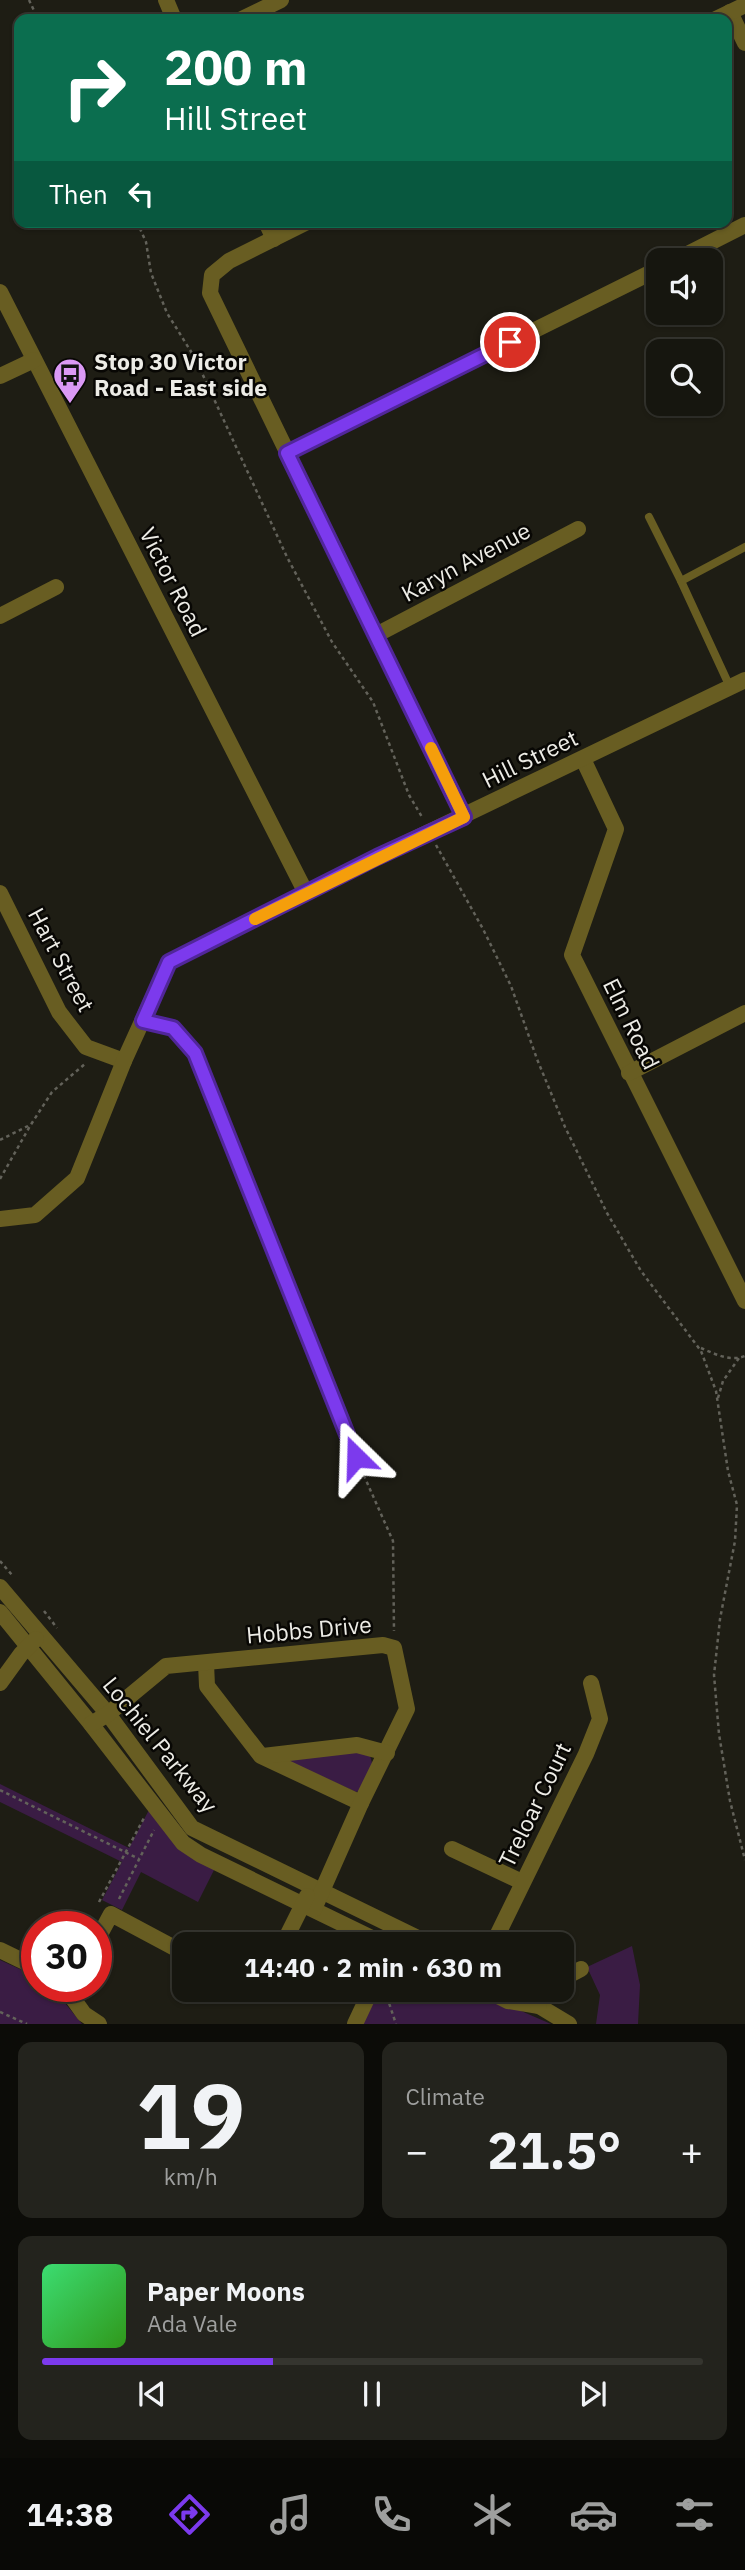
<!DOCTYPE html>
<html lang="en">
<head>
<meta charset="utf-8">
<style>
  body { margin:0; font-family:"IBM Plex Sans",sans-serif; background:#23231d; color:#f1f3f6; height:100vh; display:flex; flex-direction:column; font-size:26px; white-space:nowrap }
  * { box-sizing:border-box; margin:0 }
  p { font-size:23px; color:#9e9f9e }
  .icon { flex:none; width:38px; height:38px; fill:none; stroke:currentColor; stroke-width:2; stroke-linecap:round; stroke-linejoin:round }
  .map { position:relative; height:2024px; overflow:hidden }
  .sheet { display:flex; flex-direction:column; gap:18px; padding:18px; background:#0c0c08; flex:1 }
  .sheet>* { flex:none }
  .guide { position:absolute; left:14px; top:14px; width:718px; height:214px; border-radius:14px; box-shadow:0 2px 5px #0004,0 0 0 2px #35352f; background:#0b6e4f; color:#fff; overflow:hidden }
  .tools { position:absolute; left:646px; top:248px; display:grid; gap:14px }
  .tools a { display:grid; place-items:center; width:77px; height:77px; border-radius:14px; background:#16160f; box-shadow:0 2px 5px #0004,0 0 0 2px #35352f; font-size:35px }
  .speed { position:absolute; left:21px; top:1911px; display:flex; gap:14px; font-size:35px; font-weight:700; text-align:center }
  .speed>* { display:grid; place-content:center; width:91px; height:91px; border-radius:50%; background:#16160f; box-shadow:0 2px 5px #0004,0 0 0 2px #35352f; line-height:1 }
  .speed .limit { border:10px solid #d22; background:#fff; color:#111 }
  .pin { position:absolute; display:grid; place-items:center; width:60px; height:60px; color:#fff; margin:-30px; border:4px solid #fff; border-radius:50%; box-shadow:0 2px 7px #0007 }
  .me { position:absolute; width:77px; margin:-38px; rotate:338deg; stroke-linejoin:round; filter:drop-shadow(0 0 5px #0008) }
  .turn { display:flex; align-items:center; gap:24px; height:147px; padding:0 35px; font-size:32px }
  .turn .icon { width:91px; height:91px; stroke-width:2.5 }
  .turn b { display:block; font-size:49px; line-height:60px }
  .then { display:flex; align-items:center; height:66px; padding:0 35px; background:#0003; gap:14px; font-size:26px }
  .big { font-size:52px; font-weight:700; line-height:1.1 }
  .sheet .card { flex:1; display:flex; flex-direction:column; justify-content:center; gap:10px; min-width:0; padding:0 24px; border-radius:14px; background:#23231d }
  .sheet .dial { align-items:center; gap:0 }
  .dial b { font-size:91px; line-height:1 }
  .song { display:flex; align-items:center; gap:21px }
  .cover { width:84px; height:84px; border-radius:10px; background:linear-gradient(135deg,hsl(140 70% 55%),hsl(110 70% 35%)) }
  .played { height:7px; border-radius:4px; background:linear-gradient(90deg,#7c3aed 35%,#35352f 35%) }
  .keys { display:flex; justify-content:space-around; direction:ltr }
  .heat { display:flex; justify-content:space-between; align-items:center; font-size:38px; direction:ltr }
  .sheet .tiles { flex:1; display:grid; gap:18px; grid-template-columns:1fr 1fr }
  .card:last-child { grid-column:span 2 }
  .trip { position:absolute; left:172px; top:1932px; width:402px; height:70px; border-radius:14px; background:#16160f; box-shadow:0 2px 5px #0004,0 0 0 2px #35352f; font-weight:700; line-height:70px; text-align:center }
  .tab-bar { display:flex; height:112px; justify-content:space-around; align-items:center; background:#090906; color:#9e9f9e }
  .tab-bar .icon { width:49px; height:49px }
  .tab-bar .selected { color:#7c3aed }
  .tab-bar b { font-size:32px; color:#f1f3f6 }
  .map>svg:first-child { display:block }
</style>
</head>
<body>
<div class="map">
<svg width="745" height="2024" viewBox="0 0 745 2024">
  <rect width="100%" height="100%" fill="#1e1d14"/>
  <!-- green -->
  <g fill="#3a1c44">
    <polygon points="362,1750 370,1755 373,1767 362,1790 356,1792 290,1762 291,1759"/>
    <polygon points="0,1784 129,1848 150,1808 215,1868 198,1902 141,1872 122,1910 102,1900 122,1862 0,1802"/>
    <polygon points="632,1946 640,1985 638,2024 596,2024 600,1995 587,1967"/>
    <polygon points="0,1960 37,1977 37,1986 51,1986 82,2024 0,2024"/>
    <polygon points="377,1990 473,1990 551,2024 361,2024"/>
  </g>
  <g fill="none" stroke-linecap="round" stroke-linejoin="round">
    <!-- path -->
    <g stroke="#63625a" stroke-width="2.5" stroke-dasharray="3.5 3.5" stroke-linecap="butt">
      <polyline points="29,0 38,19"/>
      <polyline points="137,222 146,242 151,273 167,313 195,358 287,557 332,642 373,702 409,795 422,817"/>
      <polyline points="436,845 483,929 511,986 537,1059 565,1127 607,1213 641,1271 701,1351 716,1391 728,1471 737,1505 735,1541 720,1619 714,1675 719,1734 730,1801 745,1860"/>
      <polyline points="0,1140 28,1126"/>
      <polyline points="0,1179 30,1126 52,1092 86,1063"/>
      <path d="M 701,1348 C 715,1354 730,1362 745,1356"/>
      <polyline points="718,1398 723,1381 739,1358"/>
      <polyline points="361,1469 393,1541 394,1631"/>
      <polyline points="0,1561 12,1575"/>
      <polyline points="44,1611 57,1628"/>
      <polyline points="0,1790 139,1859"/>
      <polyline points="119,1899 154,1830"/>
      <polyline points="99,1902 144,1818"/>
      <polyline points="387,1997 396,2024"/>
      <polyline points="0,2012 27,2024"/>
    </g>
    <!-- lane -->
    <g stroke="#685d22" stroke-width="8">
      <polyline points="649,517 681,581"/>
      <polyline points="730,687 681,581 745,547"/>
    </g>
    <!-- street -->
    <g stroke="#685d22" stroke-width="16">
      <polyline points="166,0 174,19"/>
      <polyline points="730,12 745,43"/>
      <polyline points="242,19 281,0"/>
      <polyline points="716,19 745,5"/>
      <polyline points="266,222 274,239"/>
      <polyline points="307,222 229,261 212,275 210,293 464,817"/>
      <polyline points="674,261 745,225"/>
      <polyline points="0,292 306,893"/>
      <polyline points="0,376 34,360"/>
      <polyline points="287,453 658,269"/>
      <polyline points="0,616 56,587"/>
      <polyline points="376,635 578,529"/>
      <polyline points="583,759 616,829 572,955 745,1301"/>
      <polyline points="0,893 59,1012 86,1047 124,1061"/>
      <polyline points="143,1021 173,1028 195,1053 356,1456"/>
      <polyline points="629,1073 745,1013"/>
      <polyline points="0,1219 35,1215 77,1178 124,1061 169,962 377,857 745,680"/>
      <polyline points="0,1587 108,1714 192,1828 430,1944"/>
      <polyline points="0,1612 91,1724 183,1843 201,1855 384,1944"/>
      <polyline points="206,1663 207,1686 261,1756 361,1803"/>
      <polyline points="0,1683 21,1654 36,1639"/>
      <polyline points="91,1724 108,1714 166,1666 383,1645 394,1648 407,1709 361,1803 314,1909"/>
      <polyline points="263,1756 357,1745 387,1753"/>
      <polyline points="452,1849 522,1882"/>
      <polyline points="96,1942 111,1914 184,1953"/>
      <polyline points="283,1944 307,1896"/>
      <polyline points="493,1944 586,1754 600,1719 591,1683"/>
      <polyline points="0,1950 37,1968"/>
      <polyline points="562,1979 581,1969"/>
      <polyline points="64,1986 84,2014 99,2024"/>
      <polyline points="486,1990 508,2001 539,2006 569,2024"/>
      <polyline points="521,1990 532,1996 539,2006"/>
      <polyline points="355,2024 371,1990"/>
    </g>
  </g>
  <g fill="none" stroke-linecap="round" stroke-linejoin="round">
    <!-- route casing -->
    <g stroke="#51269a" stroke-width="18">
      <polyline id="route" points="356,1457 195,1053 173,1028 143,1021 169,962 377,857 464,817 287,453 510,342"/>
    </g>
    <!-- route -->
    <use href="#route" stroke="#7c3aed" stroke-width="12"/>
    <!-- slow -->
    <polyline stroke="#f59e0b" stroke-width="12" points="255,919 464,817 431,748"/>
  </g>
  <!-- icons -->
  <defs>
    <g id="bus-pin" transform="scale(1.75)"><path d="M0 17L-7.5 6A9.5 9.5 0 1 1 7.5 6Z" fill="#db99f5" stroke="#080704"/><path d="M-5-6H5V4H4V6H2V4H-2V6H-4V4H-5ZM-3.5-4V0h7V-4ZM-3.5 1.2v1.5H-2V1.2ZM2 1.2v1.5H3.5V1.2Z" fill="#111"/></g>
  </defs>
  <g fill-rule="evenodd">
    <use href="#bus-pin" x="70" y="375"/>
  </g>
  <g text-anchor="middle" stroke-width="5" stroke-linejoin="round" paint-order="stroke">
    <!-- poi labels -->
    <g font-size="23" font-weight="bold" fill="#edece6" stroke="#080704" text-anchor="start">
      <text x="94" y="370">Stop 30 Victor<tspan x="94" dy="26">Road - East side</tspan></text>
    </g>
    <!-- street labels -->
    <g font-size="23" fill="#edece6" stroke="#080704">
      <text transform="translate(466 562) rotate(-28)" y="8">Karyn Avenue</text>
      <text transform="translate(173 582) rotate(63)" y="8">Victor Road</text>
      <text transform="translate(530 759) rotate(-26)" y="8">Hill Street</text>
      <text transform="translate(61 960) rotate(62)" y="8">Hart Street</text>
      <text transform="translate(631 1024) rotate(64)" y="8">Elm Road</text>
      <text transform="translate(309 1630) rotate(-5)" y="8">Hobbs Drive</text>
      <text transform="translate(160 1745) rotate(51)" y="8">Lochiel Parkway</text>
      <text transform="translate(535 1805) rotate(-64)" y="8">Treloar Court</text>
    </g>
  </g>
</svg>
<div class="tools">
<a><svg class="icon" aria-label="sound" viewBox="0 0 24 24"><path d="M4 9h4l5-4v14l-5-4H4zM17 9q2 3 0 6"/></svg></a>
<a><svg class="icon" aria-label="search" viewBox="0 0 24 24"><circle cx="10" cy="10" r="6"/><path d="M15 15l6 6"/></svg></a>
</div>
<div class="speed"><div class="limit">30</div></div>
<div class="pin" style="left:510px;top:342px;background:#d93025"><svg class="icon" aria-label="arrive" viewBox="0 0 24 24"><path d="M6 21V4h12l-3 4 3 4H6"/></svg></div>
<svg class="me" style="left:356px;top:1457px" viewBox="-20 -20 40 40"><path d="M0-17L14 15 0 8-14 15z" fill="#7c3aed" stroke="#fff" stroke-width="4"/></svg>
<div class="trip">14:40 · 2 min · 630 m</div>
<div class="guide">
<div class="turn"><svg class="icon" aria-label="right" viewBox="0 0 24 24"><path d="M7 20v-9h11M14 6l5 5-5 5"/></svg><div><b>200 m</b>Hill Street</div></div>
<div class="then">Then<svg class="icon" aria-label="left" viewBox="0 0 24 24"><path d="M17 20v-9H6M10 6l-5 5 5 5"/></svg></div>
</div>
</div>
<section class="sheet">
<div class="tiles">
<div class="card dial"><b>19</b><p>km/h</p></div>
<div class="card"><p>Climate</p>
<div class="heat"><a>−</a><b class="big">21.5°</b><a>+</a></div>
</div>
<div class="card">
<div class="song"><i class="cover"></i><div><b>Paper Moons</b><p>Ada Vale</p></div></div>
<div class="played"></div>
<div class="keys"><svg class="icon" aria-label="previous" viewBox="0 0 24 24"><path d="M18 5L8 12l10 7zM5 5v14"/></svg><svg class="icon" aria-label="pause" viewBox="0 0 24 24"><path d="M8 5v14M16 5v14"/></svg><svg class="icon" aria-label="next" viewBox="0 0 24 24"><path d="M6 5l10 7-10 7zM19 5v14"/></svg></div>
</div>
</div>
</section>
<nav class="tab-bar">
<b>14:38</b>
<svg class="icon selected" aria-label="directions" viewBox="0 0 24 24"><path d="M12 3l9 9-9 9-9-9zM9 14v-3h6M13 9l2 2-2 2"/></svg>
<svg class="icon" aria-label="music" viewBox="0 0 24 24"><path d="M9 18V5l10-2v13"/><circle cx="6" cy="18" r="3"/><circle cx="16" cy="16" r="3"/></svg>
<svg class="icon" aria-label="phone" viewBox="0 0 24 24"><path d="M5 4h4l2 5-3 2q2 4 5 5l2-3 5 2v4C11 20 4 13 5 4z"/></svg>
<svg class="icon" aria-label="climate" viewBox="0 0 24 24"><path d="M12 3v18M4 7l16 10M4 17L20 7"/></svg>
<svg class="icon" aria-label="car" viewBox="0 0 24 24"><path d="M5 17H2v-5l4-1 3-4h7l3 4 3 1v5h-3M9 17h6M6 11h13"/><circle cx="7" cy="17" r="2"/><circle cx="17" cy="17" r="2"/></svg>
<svg class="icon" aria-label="filters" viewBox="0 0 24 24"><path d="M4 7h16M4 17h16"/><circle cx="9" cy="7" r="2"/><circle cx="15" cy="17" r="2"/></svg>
</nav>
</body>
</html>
